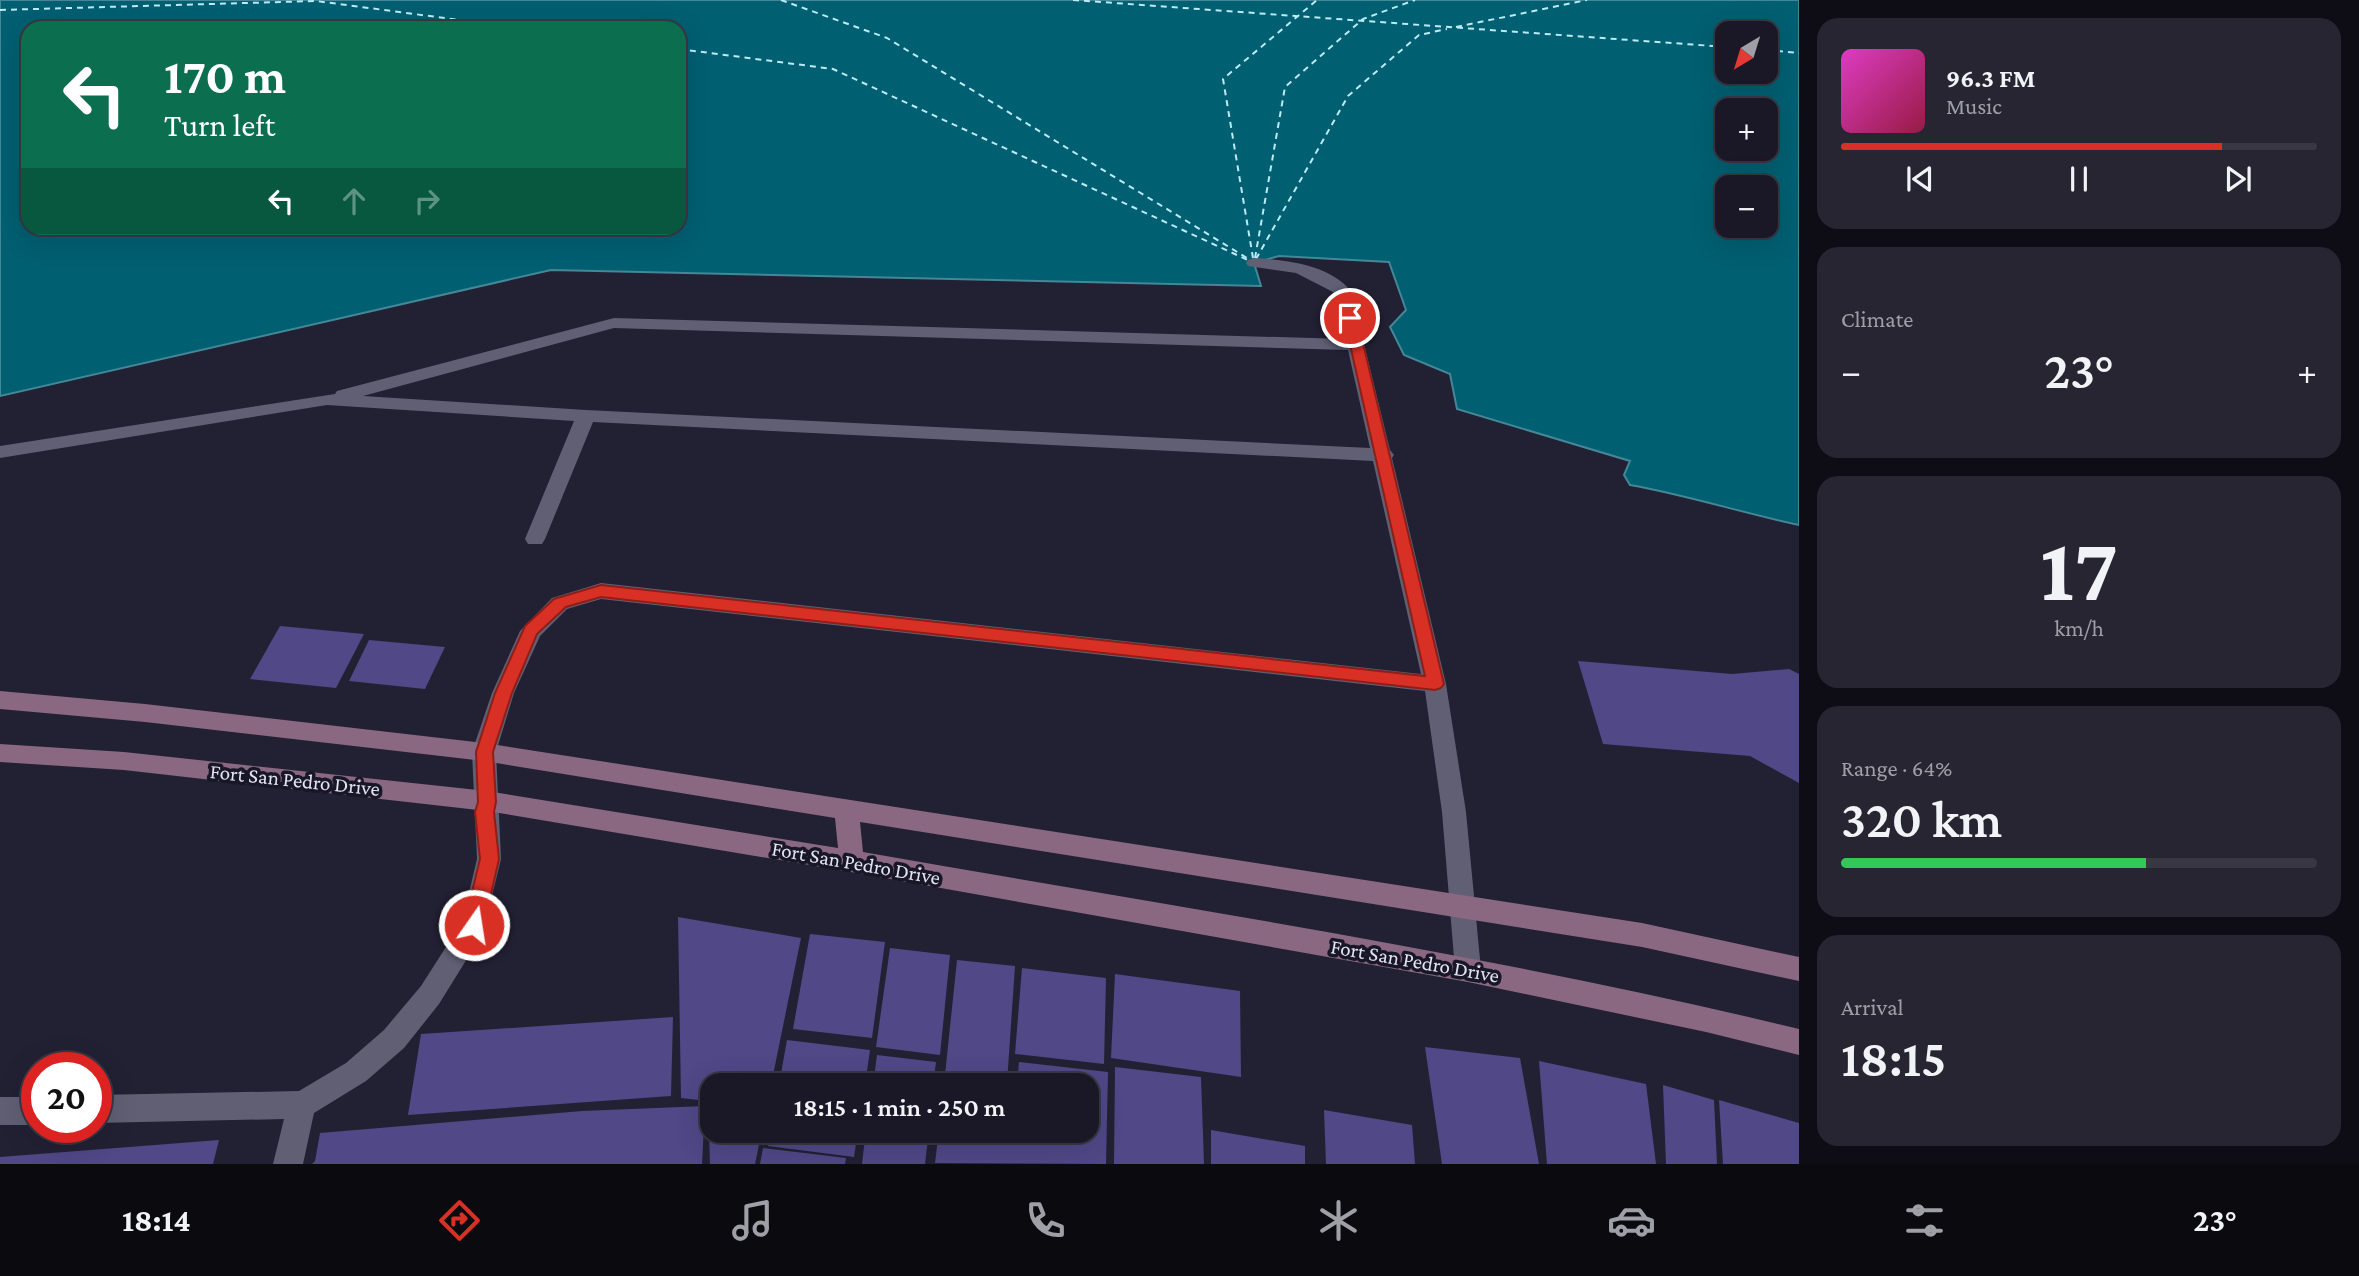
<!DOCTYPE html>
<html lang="en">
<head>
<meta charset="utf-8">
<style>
  body { margin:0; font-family:"Crimson Pro",serif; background:#272532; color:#f1f3f6; height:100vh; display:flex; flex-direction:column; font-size:26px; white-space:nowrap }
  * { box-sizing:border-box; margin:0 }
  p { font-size:23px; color:#9fa0a7 }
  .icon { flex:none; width:38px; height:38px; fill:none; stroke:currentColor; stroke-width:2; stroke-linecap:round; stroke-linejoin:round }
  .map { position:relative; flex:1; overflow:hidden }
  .panel { display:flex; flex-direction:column; gap:18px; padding:18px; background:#0e0d15; width:560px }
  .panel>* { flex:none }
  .hud { position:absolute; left:21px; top:21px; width:665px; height:214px; border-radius:21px; box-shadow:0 7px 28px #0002,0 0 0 2px #383743; background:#0b6e4f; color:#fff; overflow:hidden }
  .needle { width:46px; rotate:218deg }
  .controls { position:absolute; left:1715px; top:21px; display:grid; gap:14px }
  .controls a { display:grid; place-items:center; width:63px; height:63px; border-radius:14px; background:#1a1826; box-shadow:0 7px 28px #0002,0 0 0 2px #383743; font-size:35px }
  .speed { position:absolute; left:21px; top:1052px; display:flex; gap:14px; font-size:35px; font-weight:700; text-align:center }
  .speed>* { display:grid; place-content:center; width:91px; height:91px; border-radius:50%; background:#1a1826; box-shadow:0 7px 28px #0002,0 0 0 2px #383743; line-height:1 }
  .speed .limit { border:10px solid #d22; background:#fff; color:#111 }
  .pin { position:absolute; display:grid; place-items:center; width:60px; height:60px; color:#fff; margin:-30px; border:4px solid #fff; border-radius:50%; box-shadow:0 2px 7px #0007 }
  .me { position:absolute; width:77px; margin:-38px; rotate:13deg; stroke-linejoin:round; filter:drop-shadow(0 0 5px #0008) }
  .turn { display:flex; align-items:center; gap:24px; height:147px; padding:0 28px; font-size:32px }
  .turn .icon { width:91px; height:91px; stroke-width:2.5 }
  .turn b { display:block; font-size:49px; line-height:60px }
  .lanes { display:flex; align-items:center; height:66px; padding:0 28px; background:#0003; justify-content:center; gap:35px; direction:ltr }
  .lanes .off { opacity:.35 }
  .big { font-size:52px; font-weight:600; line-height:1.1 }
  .panel .widget { flex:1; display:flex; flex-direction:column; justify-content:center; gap:10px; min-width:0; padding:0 24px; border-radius:21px; background:#272532 }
  .panel .dial { align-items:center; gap:0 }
  .dial b { font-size:91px; line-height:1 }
  .song { display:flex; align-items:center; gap:21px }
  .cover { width:84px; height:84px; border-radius:10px; background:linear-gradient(135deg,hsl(310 70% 55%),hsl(340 70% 35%)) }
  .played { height:7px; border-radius:4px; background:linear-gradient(90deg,#d93025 80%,#383743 80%) }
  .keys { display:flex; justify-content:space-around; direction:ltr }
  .heat { display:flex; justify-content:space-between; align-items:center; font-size:38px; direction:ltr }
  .charge { height:10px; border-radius:5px; background:linear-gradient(90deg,#34c759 64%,#383743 0) }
  .trip { position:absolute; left:700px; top:1073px; width:399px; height:70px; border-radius:21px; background:#1a1826; box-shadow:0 7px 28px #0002,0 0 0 2px #383743; font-weight:600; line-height:70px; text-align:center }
  .tabs { display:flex; height:112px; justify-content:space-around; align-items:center; background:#0a0a0f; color:#9fa0a7 }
  .tabs .icon { width:49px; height:49px }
  .tabs .selected { color:#d93025 }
  .tabs b { font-size:32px; color:#f1f3f6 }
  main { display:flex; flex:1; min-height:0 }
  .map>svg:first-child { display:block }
</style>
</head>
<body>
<main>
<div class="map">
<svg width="1799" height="1164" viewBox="0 0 1799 1164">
  <rect width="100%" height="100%" fill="#222033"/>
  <!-- water -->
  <path fill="#005f71" stroke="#448797" stroke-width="2" fill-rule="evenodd" d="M 0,0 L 1799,0 L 1799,525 C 1742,513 1687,495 1630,485 L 1624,475 L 1630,461 L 1457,409 L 1450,374 L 1404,355 L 1390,327 L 1406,310 L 1389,262 L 1279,256 L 1254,263 L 1261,286 L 551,270 L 0,396 ZM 28,28 L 679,28 L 679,228 L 28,228 ZM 1727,33 L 1766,33 L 1766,72 L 1727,72 ZM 1727,110 L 1766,110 L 1766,149 L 1727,149 ZM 1727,187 L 1766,187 L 1766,226 L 1727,226 Z"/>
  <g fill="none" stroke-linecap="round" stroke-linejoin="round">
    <!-- ferry -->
    <g stroke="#bcebf8" stroke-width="2" stroke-dasharray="6 5" stroke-linecap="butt">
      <polyline points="781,0 887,38 1247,258"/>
      <polyline points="1073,0 1727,47"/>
      <polyline points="0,10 316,1 520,28"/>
      <polyline points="1456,27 1587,0"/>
      <polyline points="679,49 833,69 1250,261"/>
      <polyline points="1766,50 1799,53"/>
      <polyline points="1253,258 1223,79 1317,0"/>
      <polyline points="1255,258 1285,87 1363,19 1415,0"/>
      <polyline points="1256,259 1348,96 1419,35 1447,29"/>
    </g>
  </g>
  <!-- building -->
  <g fill="#504887">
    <polygon points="280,626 364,634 336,688 250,679"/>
    <polygon points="369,640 445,647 425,689 349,681"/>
    <polygon points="1578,661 1732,674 1789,669 1799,674 1799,783 1750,756 1603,744"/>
    <polygon points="678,917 801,938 771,1085 712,1085 712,1130 762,1130 755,1164 710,1164 708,1101 681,1098"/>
    <polygon points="810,934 885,942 872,1038 793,1029"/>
    <polygon points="890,948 950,955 940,1055 876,1047"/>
    <polygon points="957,960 1015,966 1007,1083 945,1075"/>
    <polygon points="1022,968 1106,978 1104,1064 1015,1054"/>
    <polygon points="1115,974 1240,991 1241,1077 1111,1058"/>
    <polygon points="673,1017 671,1096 408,1115 421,1034"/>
    <polygon points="787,1040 870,1050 865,1085 779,1085"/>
    <polygon points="1425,1047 1520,1058 1539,1164 1442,1164"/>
    <polygon points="877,1055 936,1062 933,1085 873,1085"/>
    <polygon points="1539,1061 1646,1084 1656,1164 1547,1164"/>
    <polygon points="1019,1062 1108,1072 1106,1164 935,1163 939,1130 1087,1130 1087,1085 1017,1085"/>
    <polygon points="1115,1067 1201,1077 1204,1164 1114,1164"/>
    <polygon points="1663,1085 1714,1100 1717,1164 1666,1164"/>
    <polygon points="1719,1100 1799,1123 1799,1164 1723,1164"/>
    <polygon points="705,1106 702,1164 312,1164 315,1161 320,1133 582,1111"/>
    <polygon points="1324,1110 1412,1125 1415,1164 1326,1164"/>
    <polygon points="771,1130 858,1130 854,1157 768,1146"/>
    <polygon points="866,1130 929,1130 925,1164 862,1164"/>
    <polygon points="1211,1130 1305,1146 1305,1164 1211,1164"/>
    <polygon points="219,1140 213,1164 0,1164 0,1157"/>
    <polygon points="763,1148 846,1158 845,1164 760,1164"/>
  </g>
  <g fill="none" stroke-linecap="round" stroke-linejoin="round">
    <!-- lane -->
    <g fill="#605f74" fill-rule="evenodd">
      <path d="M 1254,258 C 1286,260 1329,264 1351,291 L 1390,450 L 1394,455 L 1392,458 L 1446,684 L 1466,812 L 1481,970 L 1477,979 L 1468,982 L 1459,979 L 1455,970 L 1442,812 L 1425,691 L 601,599 L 567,609 L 540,636 L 514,693 L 496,752 L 501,859 L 483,933 L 439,1004 L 404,1048 L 366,1081 L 314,1113 L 303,1164 L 273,1164 L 284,1119 L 96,1123 L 96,1095 L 299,1091 L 346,1063 L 384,1030 L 421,986 L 462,922 L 477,859 L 472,752 L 492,693 L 520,631 L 552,598 L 601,583 L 1421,674 L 1373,461 L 593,422 L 545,539 L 542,544 L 528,544 L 525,539 L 574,421 L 327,405 L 0,458 L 0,446 L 335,394 L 337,391 L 614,318 L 1346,339 L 1335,293 L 1296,273 L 1248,266 L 1246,263 L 1248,260 ZM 614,328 L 1348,350 L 1370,448 L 586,410 L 363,396 Z"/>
      <rect x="0" y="1097" width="37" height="28"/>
    </g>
    <!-- secondary -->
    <path fill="#8a6881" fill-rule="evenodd" d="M 0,691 L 145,704 L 484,743 L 1642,923 L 1799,957 L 1799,981 L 1642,947 L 860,822 L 863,852 C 1175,907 1491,954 1799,1029 L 1799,1055 L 1706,1032 L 1468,982 L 851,872 L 487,811 L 124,770 L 0,762 L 0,744 L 124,752 L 487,791 L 838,848 L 835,818 L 484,761 L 145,722 L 0,709 Z"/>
  </g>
  <!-- route -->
  <polygon fill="#d93025" stroke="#8d1f18" stroke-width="2" points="1350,314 1357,318 1444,684 1441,688 1435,690 601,597 566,607 537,634 512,693 493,752 496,802 494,812 499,859 484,925 481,932 474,934 467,932 464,925 480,859 475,812 478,802 476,752 495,693 525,626 554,599 601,585 1425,676 1344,318"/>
  <g text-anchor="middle" stroke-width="7" stroke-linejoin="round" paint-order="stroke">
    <!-- street labels -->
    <g font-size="21" fill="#e3e3f0" stroke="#181728">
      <text transform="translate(295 780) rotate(6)" y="7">Fort San Pedro Drive</text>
      <text transform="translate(856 863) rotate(10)" y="7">Fort San Pedro Drive</text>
      <text transform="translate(1415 961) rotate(10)" y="7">Fort San Pedro Drive</text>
    </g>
  </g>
</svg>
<div class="controls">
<a><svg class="needle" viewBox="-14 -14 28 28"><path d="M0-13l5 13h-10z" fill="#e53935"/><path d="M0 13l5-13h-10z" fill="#9fa0a7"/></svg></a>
<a>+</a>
<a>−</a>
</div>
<div class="speed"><div class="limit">20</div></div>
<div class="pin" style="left:1350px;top:318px;background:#d93025"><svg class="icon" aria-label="arrive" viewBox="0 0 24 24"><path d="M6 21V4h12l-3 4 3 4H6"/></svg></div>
<svg class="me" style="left:474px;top:925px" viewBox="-20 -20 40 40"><circle r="17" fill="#d93025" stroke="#fff" stroke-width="3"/><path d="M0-11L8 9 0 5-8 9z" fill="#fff"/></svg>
<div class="trip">18:15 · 1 min · 250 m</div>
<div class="hud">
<div class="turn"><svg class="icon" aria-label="left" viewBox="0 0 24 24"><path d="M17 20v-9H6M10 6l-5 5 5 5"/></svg><div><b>170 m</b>Turn left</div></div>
<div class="lanes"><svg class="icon" aria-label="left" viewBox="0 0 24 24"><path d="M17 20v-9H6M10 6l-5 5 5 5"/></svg><svg class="icon off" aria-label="ahead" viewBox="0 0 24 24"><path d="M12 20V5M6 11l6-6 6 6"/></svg><svg class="icon off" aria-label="right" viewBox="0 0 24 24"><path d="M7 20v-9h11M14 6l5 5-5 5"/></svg></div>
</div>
</div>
<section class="panel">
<div class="widget">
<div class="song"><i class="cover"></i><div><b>96.3 FM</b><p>Music</p></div></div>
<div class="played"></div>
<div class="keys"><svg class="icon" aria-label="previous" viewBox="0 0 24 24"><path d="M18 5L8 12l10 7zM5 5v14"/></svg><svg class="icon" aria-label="pause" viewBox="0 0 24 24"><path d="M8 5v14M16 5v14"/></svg><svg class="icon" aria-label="next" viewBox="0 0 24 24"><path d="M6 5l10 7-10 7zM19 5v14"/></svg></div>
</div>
<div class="widget"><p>Climate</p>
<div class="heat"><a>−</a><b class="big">23°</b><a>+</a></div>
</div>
<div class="widget dial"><b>17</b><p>km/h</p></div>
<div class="widget"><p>Range · 64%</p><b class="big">320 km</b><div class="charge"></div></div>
<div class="widget"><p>Arrival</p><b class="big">18:15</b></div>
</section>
</main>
<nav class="tabs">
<b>18:14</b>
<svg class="icon selected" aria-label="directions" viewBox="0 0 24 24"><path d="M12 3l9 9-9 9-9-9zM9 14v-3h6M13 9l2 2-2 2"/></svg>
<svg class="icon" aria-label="music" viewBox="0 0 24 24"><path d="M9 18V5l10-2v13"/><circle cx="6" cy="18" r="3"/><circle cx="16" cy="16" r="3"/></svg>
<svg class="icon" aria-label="phone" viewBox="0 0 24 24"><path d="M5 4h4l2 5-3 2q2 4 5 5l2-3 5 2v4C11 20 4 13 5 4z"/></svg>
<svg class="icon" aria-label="climate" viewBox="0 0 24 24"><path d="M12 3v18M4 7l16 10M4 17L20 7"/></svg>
<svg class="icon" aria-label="car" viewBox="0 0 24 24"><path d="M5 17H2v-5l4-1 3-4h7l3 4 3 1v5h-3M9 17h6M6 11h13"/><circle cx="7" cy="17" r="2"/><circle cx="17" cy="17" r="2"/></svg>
<svg class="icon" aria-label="filters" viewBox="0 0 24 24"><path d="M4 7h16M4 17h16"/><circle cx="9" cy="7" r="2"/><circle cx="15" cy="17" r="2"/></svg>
<b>23°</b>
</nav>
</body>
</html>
